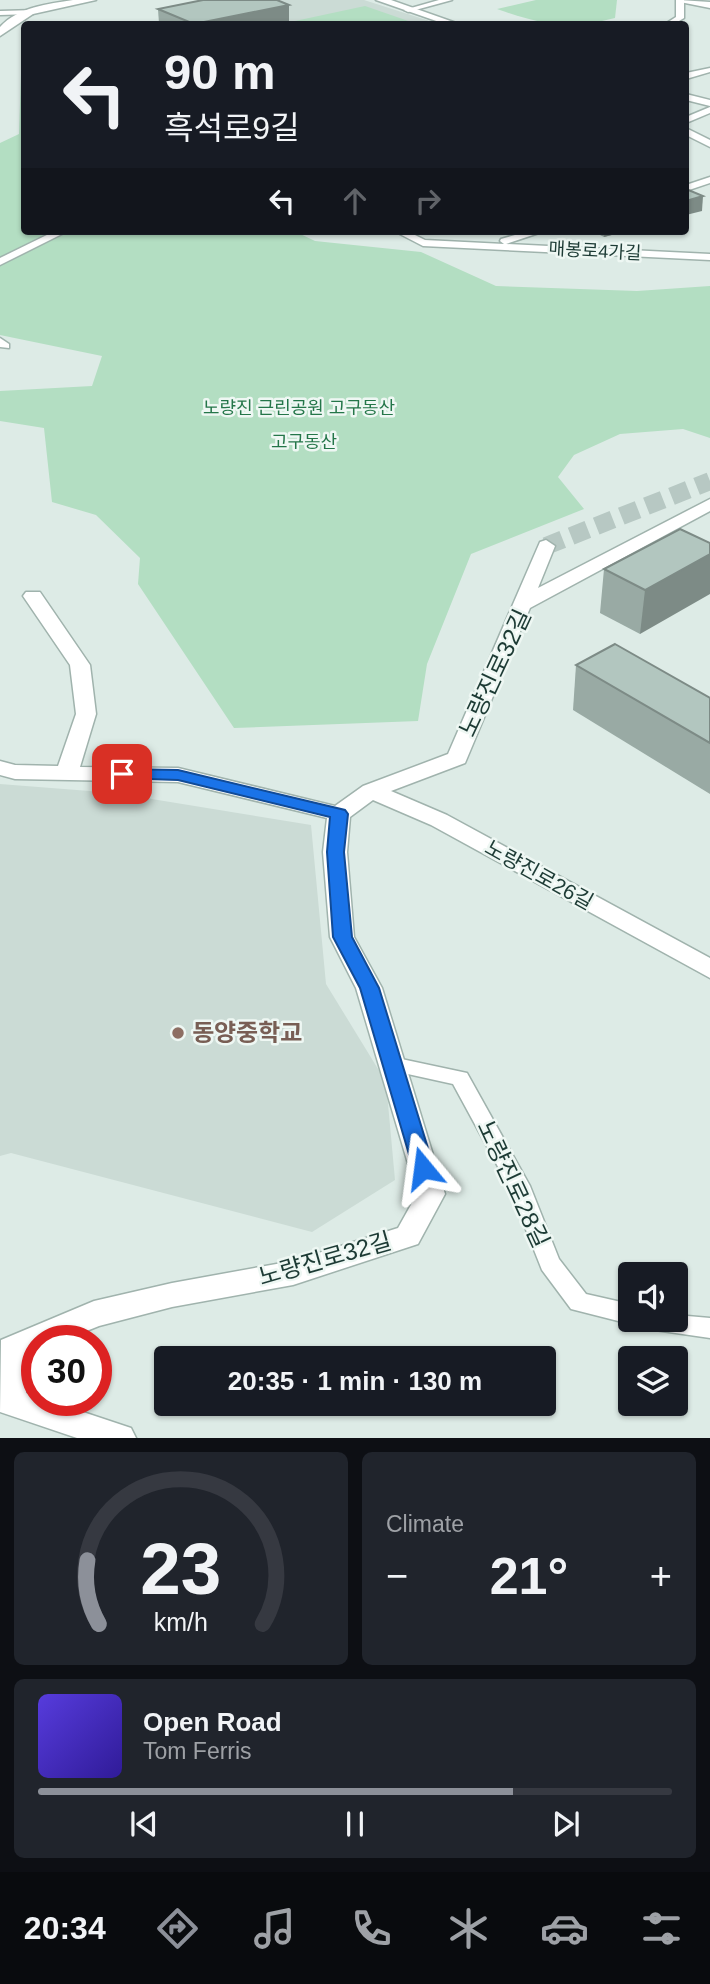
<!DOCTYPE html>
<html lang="en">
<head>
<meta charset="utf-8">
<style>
  body { margin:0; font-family:Helvetica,"Noto Sans KR",sans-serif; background:#20242c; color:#f1f3f6; height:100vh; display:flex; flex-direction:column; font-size:26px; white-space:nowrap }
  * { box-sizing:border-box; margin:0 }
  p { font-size:23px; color:#9ea1a6 }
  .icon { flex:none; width:38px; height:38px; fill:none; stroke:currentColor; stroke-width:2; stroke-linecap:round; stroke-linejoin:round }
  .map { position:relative; height:1438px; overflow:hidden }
  .details { display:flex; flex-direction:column; gap:14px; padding:14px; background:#0d0f14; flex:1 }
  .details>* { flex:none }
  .hud { position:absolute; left:21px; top:21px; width:668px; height:214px; border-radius:7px; box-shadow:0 2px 5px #0004; background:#171b24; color:#f1f3f6; overflow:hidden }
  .buttons { position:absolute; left:618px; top:1262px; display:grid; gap:14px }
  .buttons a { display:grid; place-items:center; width:70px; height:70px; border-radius:7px; background:#171b24; box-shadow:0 2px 5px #0004; font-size:35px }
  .speed { position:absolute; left:21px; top:1325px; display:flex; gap:14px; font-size:35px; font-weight:700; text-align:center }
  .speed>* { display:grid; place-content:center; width:91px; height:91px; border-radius:50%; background:#171b24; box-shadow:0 2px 5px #0004; line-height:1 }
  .speed .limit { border:10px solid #d22; background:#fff; color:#111 }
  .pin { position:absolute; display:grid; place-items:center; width:60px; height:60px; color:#fff; margin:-30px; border-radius:14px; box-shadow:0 4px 10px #0006 }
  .me { position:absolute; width:77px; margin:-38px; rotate:344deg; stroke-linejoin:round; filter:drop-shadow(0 0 5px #0008) }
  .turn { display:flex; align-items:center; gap:24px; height:147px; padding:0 28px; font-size:32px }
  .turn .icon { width:91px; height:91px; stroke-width:2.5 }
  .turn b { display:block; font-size:49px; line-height:60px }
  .lanes { display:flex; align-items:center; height:66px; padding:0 28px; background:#0003; justify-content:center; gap:35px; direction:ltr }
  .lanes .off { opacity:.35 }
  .big { font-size:52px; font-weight:700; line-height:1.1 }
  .details .card { flex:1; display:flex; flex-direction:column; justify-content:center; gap:10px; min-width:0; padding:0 24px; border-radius:10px; background:#20242c }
  .details .dial { align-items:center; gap:0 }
  .dial svg { height:182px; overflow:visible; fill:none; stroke:#363941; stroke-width:7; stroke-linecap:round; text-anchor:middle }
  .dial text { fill:#f1f3f6; stroke:none }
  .song { display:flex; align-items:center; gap:21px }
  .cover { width:84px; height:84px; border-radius:10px; background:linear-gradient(135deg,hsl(250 70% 55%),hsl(250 70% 35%)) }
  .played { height:7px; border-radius:4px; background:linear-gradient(90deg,#8c9099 75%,#363941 75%) }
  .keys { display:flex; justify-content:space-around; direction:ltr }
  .heat { display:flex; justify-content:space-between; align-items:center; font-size:38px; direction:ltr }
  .details .tiles { flex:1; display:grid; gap:14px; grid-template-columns:1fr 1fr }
  .card:last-child { grid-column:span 2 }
  .trip { position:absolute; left:154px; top:1346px; width:402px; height:70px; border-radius:7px; background:#171b24; box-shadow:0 2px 5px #0004; font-weight:700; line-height:70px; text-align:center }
  .tab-bar { display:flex; height:112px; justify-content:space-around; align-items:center; background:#090b0e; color:#9ea1a6 }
  .tab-bar .icon { width:49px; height:49px }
  .tab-bar .on { color:#8c9099 }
  .tab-bar b { font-size:32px; color:#f1f3f6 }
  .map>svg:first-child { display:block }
</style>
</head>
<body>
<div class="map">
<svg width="710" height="1438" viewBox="0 0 710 1438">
  <rect width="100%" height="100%" fill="#ddebe6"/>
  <!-- built -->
  <g fill="#cbdbd5">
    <polygon points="282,0 364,0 439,24 155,24"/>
    <polygon points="0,784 115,793 311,825 326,984 386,1082 395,1180 312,1232 11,1153 0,1156"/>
  </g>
  <!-- green -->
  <g fill="#b3dec2">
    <path d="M 536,0 L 617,0 L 615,18 C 567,30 543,25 497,9 Z"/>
    <polygon points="365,6 417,24 281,24"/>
    <polygon points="22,43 24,43 24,231 294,231 315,241 421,252 496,286 637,291 710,286 710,438 683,429 620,434 574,455 558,477 584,509 471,554 427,664 418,721 234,728 138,584 140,558 96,515 52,502 44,428 0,421 0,391 92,386 102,356 0,335 0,143 19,134"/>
  </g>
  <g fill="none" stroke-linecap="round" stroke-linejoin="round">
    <!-- minor-tunnel -->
    <polyline stroke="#b7c8c3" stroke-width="18" stroke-dasharray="18 9" stroke-linecap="butt" points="546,546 710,481"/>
    <!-- service casing -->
    <g stroke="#a0b3ad" stroke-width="3">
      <g id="service">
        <polygon points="439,0 452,0 408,12 404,10"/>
        <polygon points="676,0 684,0 684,18 674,24 665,24 676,17"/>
        <polygon points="36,10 33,14 0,15 0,11"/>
        <polygon points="710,68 710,72 686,79 686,73"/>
        <polygon points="710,107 710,113 686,123 686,117"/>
        <polygon points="686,128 710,140 710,147 686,135"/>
        <polygon points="710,177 710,183 686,191 686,185"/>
        <polygon points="55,231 68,231 0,265 0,258"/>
        <polygon points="394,231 407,231 425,240 504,244 500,241 501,239 529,231 545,231 506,244 710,254 710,260 423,246"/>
        <polygon points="0,338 9,344 9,348 0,347"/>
        <polygon points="392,1057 467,1073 530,1186 559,1259 586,1294 630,1304 630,1320 638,1321 630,1324 571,1309 542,1270 509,1187 453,1084 385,1069 382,1064 385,1059"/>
        <polygon points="676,1315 710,1318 710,1338 655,1330 647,1327 644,1320 676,1320"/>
      </g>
    </g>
    <!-- minor casing -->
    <g stroke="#a0b3ad" stroke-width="3">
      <g id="minor">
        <polygon points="376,0 391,0 459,24 445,24"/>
        <polygon points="679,0 710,2 710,8 680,2"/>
        <polygon points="686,94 710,100 710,106 686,100"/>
        <polygon points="710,499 710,511 530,608 465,763 391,791 447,815 710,958 710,978 431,825 373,800 350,817 347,852 354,937 382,988 445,1194 418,1244 293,1285 172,1307 99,1326 64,1340 37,1340 37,1352 27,1356 26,1393 37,1397 37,1400 47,1400 131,1428 136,1438 77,1438 0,1412 1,1340 94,1301 172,1283 293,1261 398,1228 417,1194 356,988 330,937 323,852 327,818 178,782 15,779 0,775 0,761 15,765 58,766 76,714 70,665 23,596 26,592 40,592 90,665 96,714 80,767 178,768 335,806 363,786 448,754 540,542 546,540 555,546 538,588"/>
      </g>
    </g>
    <!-- tertiary casing -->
    <g stroke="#a0b3ad" stroke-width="3">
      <path id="tertiary" d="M 73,0 L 96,0 L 33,14 L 0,36 L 0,27 C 18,7 48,4 73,0 Z"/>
    </g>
    <!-- service -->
    <use href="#service" fill="#fff" fill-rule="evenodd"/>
    <!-- minor -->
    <use href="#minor" fill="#fff" fill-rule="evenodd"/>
    <!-- tertiary -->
    <use href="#tertiary" fill="#fff" fill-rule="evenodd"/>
  </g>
  <!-- wall -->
  <g fill="#99aaa4">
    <polygon points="289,5 289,21 273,24 159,24 158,9"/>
    <polygon points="592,231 627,231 604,237"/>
    <polygon points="710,543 640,634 600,613 604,569"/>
    <polygon points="576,665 710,698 710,794 573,710"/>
  </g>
  <!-- shaded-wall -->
  <g fill="#7d8b86">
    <polygon points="289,5 289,21 273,24 194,24"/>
    <polygon points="703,196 702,211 686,215 686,201"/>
    <polygon points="605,231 627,231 604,237"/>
    <polygon points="710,554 710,594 640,634 645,590"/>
  </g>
  <!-- building -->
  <g fill="#b2c6bf" stroke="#7d8b86" stroke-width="2">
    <polygon points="203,0 277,0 289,5 194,24 158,9"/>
    <polygon points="686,189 703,196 686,201"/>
    <polygon points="680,529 710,543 710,554 645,590 604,569"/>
    <polygon points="615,644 710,698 710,743 576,665"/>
  </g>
  <!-- route -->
  <polygon fill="#1a73e8" stroke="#114b97" stroke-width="2" points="122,769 178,770 345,810 348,814 344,852 352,937 379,988 434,1168 431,1174 423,1176 416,1174 413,1168 360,988 333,937 327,852 330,817 178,780 117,778 114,774 117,771"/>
  <!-- markers -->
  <circle fill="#8d6e63" stroke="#eef7f3" stroke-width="2.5" cx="178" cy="1033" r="7"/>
  <g text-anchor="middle" stroke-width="5" stroke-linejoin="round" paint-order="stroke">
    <!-- far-street labels -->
    <g font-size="18" fill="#1d3b35" stroke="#eef7f3">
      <text transform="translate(595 251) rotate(3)" y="6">매봉로4가길</text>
    </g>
    <!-- far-park labels -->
    <g font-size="18" fill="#247649" stroke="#eef7f3">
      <text x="299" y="414">노량진 근린공원 고구동산</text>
      <text x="304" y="448">고구동산</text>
    </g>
    <!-- street labels -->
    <g font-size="21" fill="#1d3b35" stroke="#eef7f3">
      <text transform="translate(539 875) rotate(29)" y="7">노량진로26길</text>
    </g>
    <!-- near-street labels -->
    <g font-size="24" fill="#1d3b35" stroke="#eef7f3">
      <text transform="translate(495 673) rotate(-65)" y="8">노량진로32길</text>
      <text transform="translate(513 1184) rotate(65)" y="8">노량진로28길</text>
      <text transform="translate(325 1259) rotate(-16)" y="8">노량진로32길</text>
    </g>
    <!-- near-education labels -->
    <g font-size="24" font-weight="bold" fill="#785e54" stroke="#eef7f3" text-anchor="start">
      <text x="192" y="1041">동양중학교</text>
    </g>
  </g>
</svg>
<div class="buttons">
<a><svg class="icon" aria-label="sound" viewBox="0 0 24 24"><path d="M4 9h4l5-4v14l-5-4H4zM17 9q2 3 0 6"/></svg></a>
<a><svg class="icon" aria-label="layers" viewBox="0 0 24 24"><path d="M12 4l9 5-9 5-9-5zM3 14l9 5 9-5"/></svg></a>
</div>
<div class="speed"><div class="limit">30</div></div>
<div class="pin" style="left:122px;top:774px;background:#d93025"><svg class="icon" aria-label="arrive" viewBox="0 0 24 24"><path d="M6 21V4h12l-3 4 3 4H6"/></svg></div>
<svg class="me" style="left:423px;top:1168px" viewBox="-20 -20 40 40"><path d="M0-17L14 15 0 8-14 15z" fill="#1a73e8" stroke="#fff" stroke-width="4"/></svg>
<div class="trip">20:35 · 1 min · 130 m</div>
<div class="hud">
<div class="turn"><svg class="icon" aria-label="left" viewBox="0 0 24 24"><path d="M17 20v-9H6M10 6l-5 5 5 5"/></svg><div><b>90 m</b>흑석로9길</div></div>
<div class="lanes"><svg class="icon" aria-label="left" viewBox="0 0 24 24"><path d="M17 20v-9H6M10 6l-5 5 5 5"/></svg><svg class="icon off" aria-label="ahead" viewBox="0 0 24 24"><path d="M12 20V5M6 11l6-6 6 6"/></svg><svg class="icon off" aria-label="right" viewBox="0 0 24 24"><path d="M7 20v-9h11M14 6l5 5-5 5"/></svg></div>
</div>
</div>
<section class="details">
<div class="tiles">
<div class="card dial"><svg viewBox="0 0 100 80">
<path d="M14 69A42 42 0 1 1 86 69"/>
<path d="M14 69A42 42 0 0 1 9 41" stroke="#8c9099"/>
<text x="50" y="56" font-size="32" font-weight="700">23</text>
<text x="50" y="72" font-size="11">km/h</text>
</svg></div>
<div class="card"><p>Climate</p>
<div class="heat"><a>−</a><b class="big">21°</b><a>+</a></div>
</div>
<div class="card">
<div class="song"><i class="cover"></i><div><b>Open Road</b><p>Tom Ferris</p></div></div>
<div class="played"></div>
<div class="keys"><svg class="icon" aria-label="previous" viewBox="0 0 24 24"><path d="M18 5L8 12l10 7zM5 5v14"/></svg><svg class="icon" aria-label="pause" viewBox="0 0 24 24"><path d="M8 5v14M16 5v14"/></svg><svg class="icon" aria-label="next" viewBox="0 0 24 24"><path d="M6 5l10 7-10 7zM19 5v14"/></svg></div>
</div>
</div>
</section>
<nav class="tab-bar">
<b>20:34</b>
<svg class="icon on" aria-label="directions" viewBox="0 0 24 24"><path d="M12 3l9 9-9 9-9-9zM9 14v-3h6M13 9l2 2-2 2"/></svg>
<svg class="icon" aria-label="music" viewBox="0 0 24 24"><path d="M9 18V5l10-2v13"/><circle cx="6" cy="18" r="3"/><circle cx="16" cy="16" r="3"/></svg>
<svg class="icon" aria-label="phone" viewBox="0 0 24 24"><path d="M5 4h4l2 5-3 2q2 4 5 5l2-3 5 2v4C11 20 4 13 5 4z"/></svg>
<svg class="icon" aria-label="climate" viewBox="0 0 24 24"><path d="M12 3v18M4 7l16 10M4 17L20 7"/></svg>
<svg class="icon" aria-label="car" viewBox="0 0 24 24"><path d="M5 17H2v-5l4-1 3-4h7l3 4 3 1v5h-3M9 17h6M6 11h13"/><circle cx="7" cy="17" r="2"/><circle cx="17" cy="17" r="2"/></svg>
<svg class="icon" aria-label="filters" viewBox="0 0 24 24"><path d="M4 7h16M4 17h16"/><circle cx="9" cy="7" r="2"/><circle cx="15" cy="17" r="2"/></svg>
</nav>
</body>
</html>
